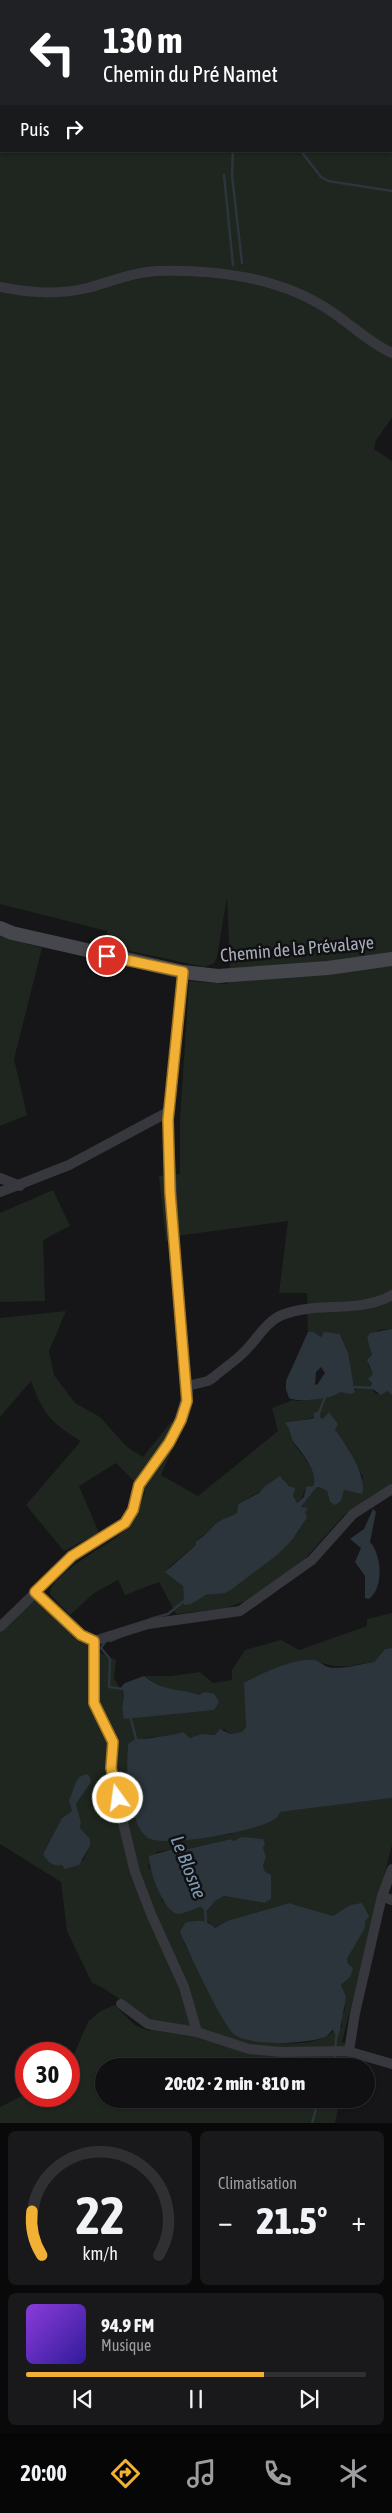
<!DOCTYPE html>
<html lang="fr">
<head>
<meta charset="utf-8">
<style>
  body { margin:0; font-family:"Asap Condensed",sans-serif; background:#19191b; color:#f1f3f6; height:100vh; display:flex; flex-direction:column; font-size:19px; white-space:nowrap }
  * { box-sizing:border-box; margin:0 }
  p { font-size:16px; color:#9c9d9f }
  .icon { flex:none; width:28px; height:28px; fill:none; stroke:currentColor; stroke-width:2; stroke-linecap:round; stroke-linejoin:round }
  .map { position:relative; height:2123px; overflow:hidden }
  .panel { display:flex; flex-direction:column; gap:8px; padding:8px; background:#09090a; flex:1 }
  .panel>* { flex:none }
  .guide { position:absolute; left:0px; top:0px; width:392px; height:152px; box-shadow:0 1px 4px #0004,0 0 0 1px #303032; background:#202124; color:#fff; overflow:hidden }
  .speed { position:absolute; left:15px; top:2042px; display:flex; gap:10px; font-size:25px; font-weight:700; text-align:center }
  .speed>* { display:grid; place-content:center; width:65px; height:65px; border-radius:50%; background:#101012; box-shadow:0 1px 4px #0004,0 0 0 1px #303032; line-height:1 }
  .speed .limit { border:8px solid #d22; background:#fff; color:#111 }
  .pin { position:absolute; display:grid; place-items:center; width:42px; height:42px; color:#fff; margin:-21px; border:2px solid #fff; border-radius:50%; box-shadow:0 1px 5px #0007 }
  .me { position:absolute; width:55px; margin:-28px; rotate:346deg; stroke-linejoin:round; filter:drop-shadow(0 0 4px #0008) }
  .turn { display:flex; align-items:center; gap:18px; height:105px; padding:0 20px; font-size:22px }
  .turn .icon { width:65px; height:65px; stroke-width:2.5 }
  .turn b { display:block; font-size:35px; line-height:42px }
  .then { display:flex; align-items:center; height:48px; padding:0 20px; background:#0003; gap:10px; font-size:19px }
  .big { font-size:38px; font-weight:800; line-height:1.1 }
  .panel .card { flex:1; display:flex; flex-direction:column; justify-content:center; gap:8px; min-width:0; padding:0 18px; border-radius:8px; background:#19191b }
  .panel .dial { align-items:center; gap:0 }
  .dial svg { height:130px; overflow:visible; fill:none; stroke:#303032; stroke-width:7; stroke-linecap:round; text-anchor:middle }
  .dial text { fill:#f1f3f6; stroke:none }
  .song { display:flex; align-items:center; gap:15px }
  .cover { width:60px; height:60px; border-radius:8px; background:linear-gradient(135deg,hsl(270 70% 55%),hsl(250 70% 35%)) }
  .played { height:5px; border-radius:2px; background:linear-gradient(90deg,#f2b134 70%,#303032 70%) }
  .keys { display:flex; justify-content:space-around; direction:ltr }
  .heat { display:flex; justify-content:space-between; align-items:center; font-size:28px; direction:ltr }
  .panel .tiles { flex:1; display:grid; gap:8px; grid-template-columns:1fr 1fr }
  .card:last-child { grid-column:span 2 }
  .trip { position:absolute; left:95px; top:2058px; width:280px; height:50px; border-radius:25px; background:#101012; box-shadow:0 1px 4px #0004,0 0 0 1px #303032; font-weight:800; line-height:50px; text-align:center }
  .tab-bar { display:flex; height:80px; justify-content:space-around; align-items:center; background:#060607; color:#9c9d9f }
  .tab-bar .icon { width:35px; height:35px }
  .tab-bar .active { color:#f2b134 }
  .tab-bar b { font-size:22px; color:#f1f3f6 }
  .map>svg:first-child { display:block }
</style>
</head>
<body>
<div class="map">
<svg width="392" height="2123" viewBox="0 0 392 2123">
  <rect width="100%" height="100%" fill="#161618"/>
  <!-- green -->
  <g fill="#1e261f" fill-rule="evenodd">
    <path d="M 0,0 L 365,0 L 1,1 L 1,151 L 391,151 L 391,1 L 375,0 L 392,0 L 392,418 L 376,440 L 374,449 L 392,461 L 392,1329 L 379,1330 L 367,1338 L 372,1355 L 368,1365 L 373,1374 L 370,1387 L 376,1394 L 387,1391 L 392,1395 L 392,1486 L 345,1514 L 301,1563 L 249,1600 L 226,1608 L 176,1614 L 159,1582 L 125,1595 L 118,1580 L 94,1593 L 70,1615 L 50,1594 C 51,1573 110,1545 125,1530 C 136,1519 140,1506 145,1492 L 116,1463 L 79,1486 L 99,1533 L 64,1551 L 26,1505 L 81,1441 C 51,1423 43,1414 31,1381 L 0,1417 L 0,1318 L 66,1311 L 49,1351 L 54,1375 L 75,1403 L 100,1417 L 127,1447 L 143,1457 L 171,1422 L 182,1428 L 161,1475 L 198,1496 L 278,1431 L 272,1408 L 293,1400 L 297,1401 L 325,1398 L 340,1391 L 356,1390 C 349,1371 350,1352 340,1334 L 324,1333 L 321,1337 L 314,1332 L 308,1332 L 307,1293 L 279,1293 L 288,1221 L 176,1236 L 166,1242 L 159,1176 L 180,1174 L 180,1120 L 189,981 L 228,984 L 230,967 L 227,897 L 217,957 L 214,963 L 205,967 L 106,946 L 107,931 L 0,904 ZM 330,1413 L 334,1421 L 335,1430 L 350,1451 L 352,1459 L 363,1477 L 359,1493 L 344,1490 L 341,1501 L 330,1502 L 327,1491 L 319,1487 L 316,1488 L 301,1507 L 307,1518 C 289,1550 266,1560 239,1582 C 236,1584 234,1588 230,1589 C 216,1596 203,1592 191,1604 L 184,1602 L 183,1586 L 170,1574 L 169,1567 L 196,1545 L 196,1540 C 206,1536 210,1528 218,1522 C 223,1518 231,1517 237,1513 L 238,1504 L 283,1478 L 284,1482 L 294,1489 C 293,1494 292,1499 297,1503 C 305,1497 302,1493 306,1488 L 313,1486 C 320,1472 300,1454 293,1442 C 290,1436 290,1429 289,1422 C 298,1420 308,1421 315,1416 L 323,1420 Z"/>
    <polygon points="0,936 42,948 14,1059 27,1115 0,1126"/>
    <polygon points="53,1190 70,1226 43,1240 45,1301 0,1302 0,1213"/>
    <path d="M 34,1597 C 59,1619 84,1649 116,1660 L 114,1678 L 124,1695 L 122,1708 L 125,1719 L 199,1695 L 167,1689 L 144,1676 L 171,1676 L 200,1672 L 213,1683 L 232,1680 L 232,1670 L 245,1650 L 281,1640 L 299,1650 L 367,1626 L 367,1619 L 392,1613 L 392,1648 L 385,1649 L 374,1662 C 351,1665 337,1671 315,1660 L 247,1706 L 246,1727 L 242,1732 L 230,1734 L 224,1729 L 216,1735 C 204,1734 198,1738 188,1738 C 172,1738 159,1735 144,1738 L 142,1740 L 137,1739 L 127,1773 L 132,1788 L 129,1792 L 131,1797 L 136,1799 L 135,1801 L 179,1841 L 231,1834 L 280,1812 L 392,1798 L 392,1845 L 342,2042 L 351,2046 L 347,2066 L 104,2066 L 104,2099 L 340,2099 L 335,2123 L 0,2123 L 0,2107 L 26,2094 L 26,2096 L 69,2096 L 69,2066 L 88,2022 L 99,2012 L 114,2005 L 136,2026 L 150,2031 L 151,2020 L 103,1988 L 92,1983 L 67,1931 L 61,1882 L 0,1844 L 0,1633 ZM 82,1775 L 85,1790 L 76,1804 L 81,1822 L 80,1828 L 90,1846 L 83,1861 L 43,1854 L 62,1818 L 72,1811 L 79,1780 ZM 231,1839 L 266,1857 L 263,1866 L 271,1899 L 265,1903 L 224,1896 L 215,1901 L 206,1912 L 201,1906 L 180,1914 L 162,1901 L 156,1879 L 148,1866 L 157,1852 L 182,1847 L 188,1849 ZM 289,1903 L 333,1916 L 350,1905 L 365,1928 L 347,1959 L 350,1976 L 341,1985 L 345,2011 L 341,2016 L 342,2027 C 333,2030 332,2034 325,2037 C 304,2048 270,2042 247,2040 L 218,2009 L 184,1943 L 208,1921 L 214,1928 L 227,1921 Z"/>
  </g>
  <!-- water -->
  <g fill="#2c353c" fill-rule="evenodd">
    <polygon points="392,1329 392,1395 387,1391 381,1395 370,1387 372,1383 368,1379 373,1374 367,1360 372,1355 367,1338 370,1333"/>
    <path d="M 308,1332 L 314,1332 L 321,1337 L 324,1332 L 340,1334 L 348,1353 L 355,1392 L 351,1394 L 340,1392 C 332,1399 299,1403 289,1398 L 286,1389 L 286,1381 ZM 321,1367 L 325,1373 L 317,1385 L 315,1384 L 316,1372 Z"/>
    <path d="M 320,1411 L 320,1418 L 323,1419 L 329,1412 L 338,1424 L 335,1430 C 346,1443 368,1478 362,1494 L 344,1490 L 341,1501 L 335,1505 L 330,1502 L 327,1491 L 319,1487 L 316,1488 L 301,1507 L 308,1508 L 305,1512 L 307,1518 L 292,1540 L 277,1555 L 232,1589 L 225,1593 L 206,1595 L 191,1604 L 184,1605 L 183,1586 L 165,1572 L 196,1545 L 196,1541 C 206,1536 210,1528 218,1522 C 223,1518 231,1517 237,1513 L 238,1504 L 259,1493 L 264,1487 L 280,1476 L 289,1486 L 295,1488 L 293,1496 L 297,1503 L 304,1497 L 306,1487 L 313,1486 C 319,1474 303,1454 295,1444 C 289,1437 292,1430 285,1423 C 294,1420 304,1421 314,1418 L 314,1413 Z"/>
    <path d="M 373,1509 L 376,1512 L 370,1542 C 382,1555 384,1588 369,1599 L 365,1598 L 365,1576 L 355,1562 L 361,1548 L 350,1539 L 364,1529 Z"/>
    <path d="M 392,1648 L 392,1798 L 280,1812 C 279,1814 278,1817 276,1818 C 262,1831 163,1848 148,1838 C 138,1831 134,1816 132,1804 L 136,1799 L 131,1797 L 129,1792 L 132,1788 L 127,1773 L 128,1744 L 135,1739 C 139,1740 177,1735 183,1732 L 190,1738 L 202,1734 L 215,1735 L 220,1729 L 230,1734 L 242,1732 L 246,1727 L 244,1683 C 260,1674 296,1657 314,1660 C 319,1660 323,1666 328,1667 C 340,1670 361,1664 374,1662 L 385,1649 Z"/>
    <path d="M 144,1676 C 165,1692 177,1688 199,1695 L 205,1692 L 214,1694 L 219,1702 L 214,1710 L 124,1719 L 122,1708 L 124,1695 L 121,1687 L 125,1683 Z"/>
    <path d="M 87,1774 L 90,1777 L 91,1782 L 76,1804 L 81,1822 L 80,1828 L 90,1839 L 90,1846 L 79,1865 L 65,1869 L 62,1865 C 52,1867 48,1862 43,1854 L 62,1818 L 72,1811 L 69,1800 C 74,1792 74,1775 87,1774 Z"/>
    <path d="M 241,1837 L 263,1839 L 265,1843 L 263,1848 L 266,1857 L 263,1866 L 265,1872 L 271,1875 L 271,1899 L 265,1903 L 224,1896 L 215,1901 L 206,1912 L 201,1907 C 194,1908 185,1914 178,1914 C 163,1912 148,1868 149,1856 L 176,1848 L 180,1845 L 188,1849 L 231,1839 L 234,1841 Z"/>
    <path d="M 289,1903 L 333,1916 L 350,1905 L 362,1903 L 369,1916 L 365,1922 L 365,1928 L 347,1959 L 348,1964 L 353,1968 L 350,1977 L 341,1985 L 346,1997 L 339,2035 L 335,2034 L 333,2030 C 330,2032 328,2036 325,2037 C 307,2044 249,2047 234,2034 C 222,2024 187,1949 180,1932 L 185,1923 C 198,1920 205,1919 215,1928 L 227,1921 Z"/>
  </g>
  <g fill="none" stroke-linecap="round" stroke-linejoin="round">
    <!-- stream -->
    <g stroke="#2c353c" stroke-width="2.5">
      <polyline points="257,1 257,0"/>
      <polyline points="233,151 232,175 242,263"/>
      <polyline points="301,151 321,177 328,181 392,191"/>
      <polyline points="224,175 233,265"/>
      <polyline points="354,1387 373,1388"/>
      <polyline points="319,1413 325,1397"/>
      <polyline points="150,1619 168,1614 184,1601"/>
      <polyline points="110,1641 120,1637"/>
      <polyline points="105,1642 101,1648 110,1659 109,1687 123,1689"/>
      <polyline points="130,1716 137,1742"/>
      <polyline points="205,1909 206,1923"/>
      <polyline points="335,2049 337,2032"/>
      <polyline points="333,2066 335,2055"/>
      <polyline points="312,2123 319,2099"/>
    </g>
    <!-- street -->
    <g stroke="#37383d" stroke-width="10">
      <path d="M 0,287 C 30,293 57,295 87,288 C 110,282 133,272 157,271 C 213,269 278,277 326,308 C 349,322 367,342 392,353"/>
      <polyline points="0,1178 20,1186"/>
      <polyline points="0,1192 69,1165 168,1112"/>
      <path d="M 187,1386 L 208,1381 L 214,1377 C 224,1368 237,1360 246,1350 C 257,1339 267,1321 282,1315 C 317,1301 359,1314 392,1295"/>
      <polyline points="35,1591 81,1635 94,1641 148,1624 240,1611 312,1560 353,1514 392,1489"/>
      <polyline points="0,1627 72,1557 125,1523 133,1510 139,1485 176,1430 188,1393 177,1285 168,1120 183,972"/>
      <polyline points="94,1641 94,1703 113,1742 111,1759 112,1778 135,1872 151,1914 184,1987 197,2032"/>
      <polyline points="392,1869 382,1896 392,1900"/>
      <polyline points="121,2004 148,2024 197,2032 249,2049 282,2052 347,2051 392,2064"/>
      <polyline points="349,2051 355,2013 382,1896"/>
    </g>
    <!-- secondary -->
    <polyline stroke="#45474d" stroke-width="14" points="0,928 12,933 183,972 218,976 328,968 392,959"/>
  </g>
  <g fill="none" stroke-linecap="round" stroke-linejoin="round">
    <!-- route casing -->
    <g stroke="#9d7322" stroke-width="12">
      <polyline id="route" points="107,956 183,972 168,1120 170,1192 187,1401 181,1420 169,1443 139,1485 133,1510 125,1523 72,1556 35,1592 81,1635 94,1641 94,1703 113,1742 111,1768 118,1798"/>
    </g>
    <!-- route -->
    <use href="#route" stroke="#f2b134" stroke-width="9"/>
  </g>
  <g text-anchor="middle" stroke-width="5" stroke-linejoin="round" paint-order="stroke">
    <!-- street labels -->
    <g font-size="18" fill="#a8adb8" stroke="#111113">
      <text transform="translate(297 949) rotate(-5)" y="6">Chemin de la Prévalaye</text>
    </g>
    <!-- water labels -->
    <g font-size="19" font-style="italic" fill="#7f9bb3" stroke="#111113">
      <text transform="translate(189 1867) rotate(68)" y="7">Le Blosne</text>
    </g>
  </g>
</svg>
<div class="speed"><div class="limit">30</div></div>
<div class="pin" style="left:107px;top:956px;background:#d93025"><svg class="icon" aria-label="arrive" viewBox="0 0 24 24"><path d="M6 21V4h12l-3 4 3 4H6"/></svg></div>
<svg class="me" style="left:118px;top:1798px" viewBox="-20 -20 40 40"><circle r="17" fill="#f2b134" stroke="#fff" stroke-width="3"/><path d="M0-11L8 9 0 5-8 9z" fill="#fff"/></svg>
<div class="trip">20:02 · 2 min · 810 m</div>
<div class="guide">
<div class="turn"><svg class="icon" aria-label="left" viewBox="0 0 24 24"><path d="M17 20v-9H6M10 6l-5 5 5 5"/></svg><div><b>130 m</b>Chemin du Pré Namet</div></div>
<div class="then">Puis<svg class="icon" aria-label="right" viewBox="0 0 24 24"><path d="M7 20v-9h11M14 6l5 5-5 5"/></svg></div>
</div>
</div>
<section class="panel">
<div class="tiles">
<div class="card dial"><svg viewBox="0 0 100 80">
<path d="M14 69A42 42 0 1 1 86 69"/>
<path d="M14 69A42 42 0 0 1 8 42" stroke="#f2b134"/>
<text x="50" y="56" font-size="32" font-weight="700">22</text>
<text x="50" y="72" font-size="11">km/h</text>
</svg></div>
<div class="card"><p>Climatisation</p>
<div class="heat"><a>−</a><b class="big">21.5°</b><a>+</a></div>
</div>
<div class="card">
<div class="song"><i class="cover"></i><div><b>94.9 FM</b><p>Musique</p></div></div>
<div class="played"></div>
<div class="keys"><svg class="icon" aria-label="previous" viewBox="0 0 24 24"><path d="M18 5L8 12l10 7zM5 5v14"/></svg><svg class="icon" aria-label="pause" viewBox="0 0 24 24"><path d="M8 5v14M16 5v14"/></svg><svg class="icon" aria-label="next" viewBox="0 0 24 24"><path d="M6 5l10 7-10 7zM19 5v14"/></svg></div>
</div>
</div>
</section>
<nav class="tab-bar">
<b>20:00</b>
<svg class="icon active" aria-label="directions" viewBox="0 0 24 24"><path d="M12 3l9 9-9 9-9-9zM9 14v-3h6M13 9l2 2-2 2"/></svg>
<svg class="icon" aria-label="music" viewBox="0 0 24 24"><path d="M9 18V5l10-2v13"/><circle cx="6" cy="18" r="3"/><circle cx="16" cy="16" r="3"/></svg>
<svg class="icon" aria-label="phone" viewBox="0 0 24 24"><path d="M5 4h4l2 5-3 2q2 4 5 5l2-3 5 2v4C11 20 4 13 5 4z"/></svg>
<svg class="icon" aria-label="climate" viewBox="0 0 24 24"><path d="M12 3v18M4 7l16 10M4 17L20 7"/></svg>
</nav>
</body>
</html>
